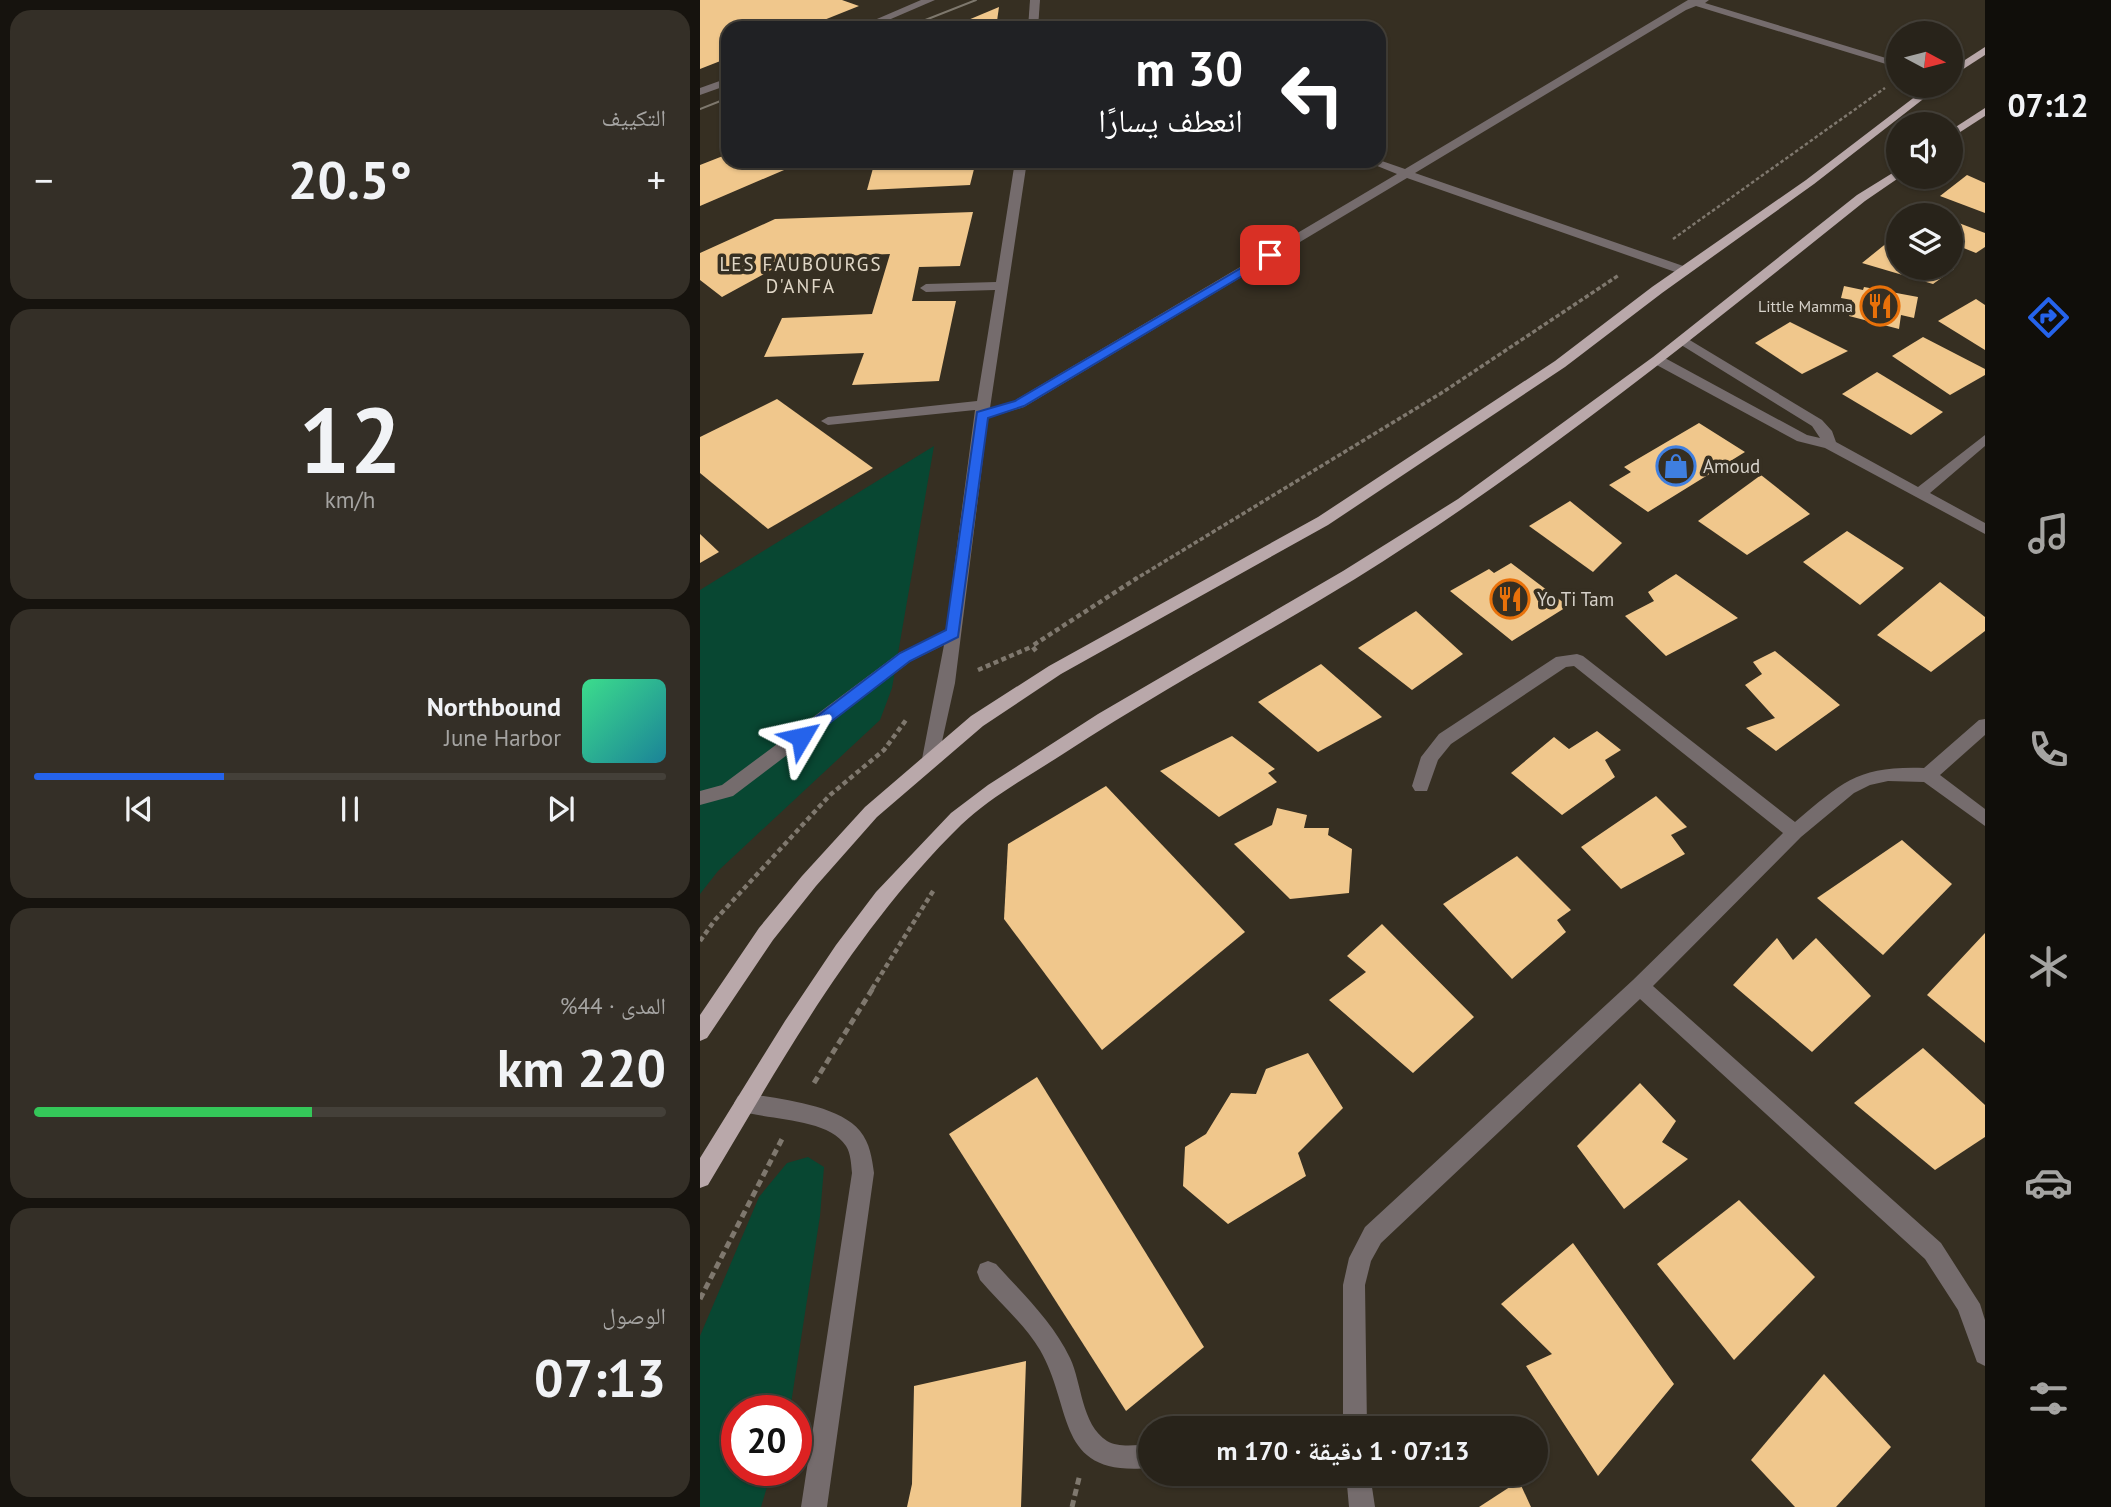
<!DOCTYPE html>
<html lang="ar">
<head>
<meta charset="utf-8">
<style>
  body { margin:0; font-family:"PT Sans","Noto Naskh Arabic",sans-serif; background:#342f27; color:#f1f3f6; direction:rtl; height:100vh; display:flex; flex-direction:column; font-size:26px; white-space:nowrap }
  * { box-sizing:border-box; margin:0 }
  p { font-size:23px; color:#a5a4a2 }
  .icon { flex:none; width:38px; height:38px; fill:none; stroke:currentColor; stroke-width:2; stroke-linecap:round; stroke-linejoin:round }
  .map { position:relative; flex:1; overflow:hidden; direction:ltr }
  .drawer { display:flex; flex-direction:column; gap:10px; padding:10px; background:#16130e; width:700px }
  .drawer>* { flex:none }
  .hud { position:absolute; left:21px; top:21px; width:665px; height:147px; border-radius:21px; box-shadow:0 2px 5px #0004,0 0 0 2px #444039; direction:rtl; background:#202124; color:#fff; overflow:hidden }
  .needle { width:46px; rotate:97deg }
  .fabs { position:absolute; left:1186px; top:21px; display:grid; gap:14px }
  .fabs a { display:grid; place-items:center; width:77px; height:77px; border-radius:50%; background:#28231a; box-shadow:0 2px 5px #0004,0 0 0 2px #444039; font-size:35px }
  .speed { position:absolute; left:21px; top:1395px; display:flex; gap:14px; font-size:35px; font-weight:700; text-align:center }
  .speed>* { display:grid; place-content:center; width:91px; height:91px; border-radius:50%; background:#28231a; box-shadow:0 2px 5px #0004,0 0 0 2px #444039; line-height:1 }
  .speed .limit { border:10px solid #d22; background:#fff; color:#111 }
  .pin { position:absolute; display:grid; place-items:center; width:60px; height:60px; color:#fff; margin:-30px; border-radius:14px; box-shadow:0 4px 10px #0006 }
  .me { position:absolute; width:77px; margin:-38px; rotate:54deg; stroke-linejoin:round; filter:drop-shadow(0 0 5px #0008) }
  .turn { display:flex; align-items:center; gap:24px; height:147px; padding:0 28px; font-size:32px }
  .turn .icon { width:91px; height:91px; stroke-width:2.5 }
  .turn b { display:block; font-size:49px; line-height:60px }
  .big { font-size:52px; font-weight:700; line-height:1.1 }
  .drawer .widget { flex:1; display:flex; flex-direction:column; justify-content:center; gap:10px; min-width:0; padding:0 24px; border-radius:21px; background:#342f27 }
  .drawer .dial { align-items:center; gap:0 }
  .dial b { font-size:91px; line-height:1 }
  .song { display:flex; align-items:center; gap:21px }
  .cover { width:84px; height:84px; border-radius:10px; background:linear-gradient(135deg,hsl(150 70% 55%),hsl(190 70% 35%)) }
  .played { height:7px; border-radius:4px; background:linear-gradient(90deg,#2563eb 30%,#444039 30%) }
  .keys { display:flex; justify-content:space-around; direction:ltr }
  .heat { display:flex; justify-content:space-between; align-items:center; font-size:38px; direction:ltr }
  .charge { height:10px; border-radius:5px; background:linear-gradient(90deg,#34c759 44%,#444039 0) }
  .trip { position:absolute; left:438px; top:1416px; width:410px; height:70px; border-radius:35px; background:#28231a; box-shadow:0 2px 5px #0004,0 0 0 2px #444039; font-weight:700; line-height:70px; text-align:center; direction:rtl }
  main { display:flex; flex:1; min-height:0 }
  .tab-bar { display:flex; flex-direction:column; width:126px; justify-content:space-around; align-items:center; background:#100e0a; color:#a5a4a2 }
  .tab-bar .icon { width:49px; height:49px }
  .tab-bar .on { color:#2563eb }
  .tab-bar b { font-size:32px; color:#f1f3f6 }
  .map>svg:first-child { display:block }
</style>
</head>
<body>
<main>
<nav class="tab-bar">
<b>07:12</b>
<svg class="icon on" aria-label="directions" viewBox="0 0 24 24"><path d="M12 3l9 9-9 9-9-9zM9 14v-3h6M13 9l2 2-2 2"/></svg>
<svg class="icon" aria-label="music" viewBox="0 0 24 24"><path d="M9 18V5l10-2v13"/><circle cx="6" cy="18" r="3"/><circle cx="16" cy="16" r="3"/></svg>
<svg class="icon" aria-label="phone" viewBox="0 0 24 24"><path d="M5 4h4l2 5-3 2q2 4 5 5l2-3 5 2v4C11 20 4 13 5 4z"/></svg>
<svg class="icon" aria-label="climate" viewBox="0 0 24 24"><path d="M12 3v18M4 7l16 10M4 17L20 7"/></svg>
<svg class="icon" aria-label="car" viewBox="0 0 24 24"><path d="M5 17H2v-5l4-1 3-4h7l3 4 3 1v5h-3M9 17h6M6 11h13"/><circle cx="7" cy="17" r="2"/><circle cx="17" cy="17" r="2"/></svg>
<svg class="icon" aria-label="filters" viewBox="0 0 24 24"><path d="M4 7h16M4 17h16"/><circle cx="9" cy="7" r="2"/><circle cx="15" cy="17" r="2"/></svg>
</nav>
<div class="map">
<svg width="1285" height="1507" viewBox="0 0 1285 1507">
  <rect width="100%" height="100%" fill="#362f22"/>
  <!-- green -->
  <g fill="#084732">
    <polygon points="234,446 192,688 180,720 18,871 0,894 0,590"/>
    <polygon points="108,1157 124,1167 120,1216 90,1410 37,1410 37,1470 72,1470 61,1507 0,1507 0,1336 59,1197 87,1163"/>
  </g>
  <!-- building -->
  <g fill="#f0c78c">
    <polygon points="0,0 142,0 159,6 104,28 28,28 28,58 0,69"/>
    <polygon points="299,7 296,28 249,28"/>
    <polygon points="28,154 28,161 105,161 0,206 0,165"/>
    <polygon points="175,161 276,161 270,185 167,190"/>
    <polygon points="1267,175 1285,183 1285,213 1240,196"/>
    <polygon points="273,212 260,266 219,267 212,301 256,301 239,381 152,385 164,353 64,357 82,318 172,314 190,254 93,258 22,297 0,280 0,253 75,219"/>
    <polygon points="1251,220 1285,233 1285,247 1276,253 1251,243"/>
    <polygon points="1188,242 1199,246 1199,268 1254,269 1233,284 1162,263"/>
    <polygon points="1144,286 1163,290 1164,287 1218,297 1214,318 1201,315 1199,329 1149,316 1152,300 1141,298"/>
    <polygon points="1276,299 1285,305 1285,350 1238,321"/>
    <polygon points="1090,322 1148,351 1102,374 1055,343"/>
    <polygon points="1223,337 1285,369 1285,375 1250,395 1192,356"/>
    <polygon points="1177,372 1243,412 1211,435 1142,394"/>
    <polygon points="77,399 173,468 68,529 0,473 0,437"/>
    <polygon points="999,423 1045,452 948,512 909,485 931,472 924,467"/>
    <polygon points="1061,475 1110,514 1047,555 998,521"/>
    <polygon points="870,501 922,543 893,572 829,526"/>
    <polygon points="1147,531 1204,568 1160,605 1103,562"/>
    <polygon points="0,534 19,552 0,563"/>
    <polygon points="811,563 868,606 812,641 750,591 789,569 794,573"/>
    <polygon points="976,574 1038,618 966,656 925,616 954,601 948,592"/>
    <polygon points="1240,582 1285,617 1285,631 1231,672 1177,635"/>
    <polygon points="716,611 763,654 712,690 658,648"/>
    <polygon points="1075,651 1140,705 1076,751 1046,728 1075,718 1045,685 1062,674 1053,662"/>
    <polygon points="621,664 682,717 618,752 558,702"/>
    <polygon points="897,731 921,750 905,760 915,777 862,815 811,773 854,737 869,749"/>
    <polygon points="532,736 575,769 568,773 577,782 519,817 460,771"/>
    <polygon points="406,786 545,932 402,1050 304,919 308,844"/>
    <polygon points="956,796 987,827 971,835 985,854 921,889 881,847"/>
    <polygon points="577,808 607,815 604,828 629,828 628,835 652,849 649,893 590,899 534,844 572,825"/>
    <polygon points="1202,840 1252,884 1183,955 1117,898"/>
    <polygon points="817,856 871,910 857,920 866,932 812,979 743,904"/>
    <polygon points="682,924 774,1017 713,1073 629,1000 666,972 647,956"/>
    <polygon points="1285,933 1285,1043 1227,995"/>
    <polygon points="1077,938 1093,960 1116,938 1171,996 1112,1052 1033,985"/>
    <polygon points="1223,1048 1285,1105 1285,1137 1235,1170 1154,1103"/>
    <polygon points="608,1053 643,1108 598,1153 606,1176 528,1224 483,1186 485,1147 506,1134 531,1093 556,1094 566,1069"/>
    <polygon points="337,1077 504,1347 426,1411 249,1134"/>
    <polygon points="940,1083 976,1121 962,1142 988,1159 924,1209 877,1146"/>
    <polygon points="1039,1200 1115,1277 1034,1360 957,1264"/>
    <polygon points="873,1243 974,1384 898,1476 826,1366 852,1354 801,1304"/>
    <polygon points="326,1361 321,1507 207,1507 212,1484 214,1386"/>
    <polygon points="1124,1374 1191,1447 1136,1507 1095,1507 1051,1460"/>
    <polygon points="819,1481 831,1507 779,1507"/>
  </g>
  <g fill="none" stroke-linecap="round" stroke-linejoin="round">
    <!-- path-far3 -->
    <polyline stroke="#7f786e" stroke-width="2.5" stroke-dasharray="3.5 2.5" stroke-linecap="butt" points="973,239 1185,88"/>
    <!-- path-far2 -->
    <polyline stroke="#7f786e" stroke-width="3.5" stroke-dasharray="4.5 2.5" stroke-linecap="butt" points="434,580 743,392 919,275"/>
    <!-- path-far1 -->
    <g stroke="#7f786e" stroke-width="4.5" stroke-dasharray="5 3.5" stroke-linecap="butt">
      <polyline points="336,651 332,646 437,578"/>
      <polyline points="278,670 331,647"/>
      <polyline points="0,941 15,920 130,795 184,750 206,720"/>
      <polyline points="172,989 235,888"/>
    </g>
    <!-- path -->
    <g stroke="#7f786e" stroke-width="5" stroke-dasharray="7 4.5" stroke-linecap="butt">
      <polyline points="114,1083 173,988"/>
      <polyline points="0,1299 82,1139"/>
      <polyline points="372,1507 380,1474"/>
    </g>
    <!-- minor -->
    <g fill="#756c6d" fill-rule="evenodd">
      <polygon points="221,0 235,0 170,28 156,28"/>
      <polygon points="330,0 340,0 338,28 328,28"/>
      <polygon points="988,0 1009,0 1005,3 1199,62 1199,68 996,6 986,10 715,173 989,268 989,274 981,274 707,178 324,407 288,418 255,683 237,764 225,764 222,759 244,645 211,661 33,796 0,805 0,791 22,785 199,653 246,630 275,410 128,425 121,421 128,417 277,401 295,290 226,292 220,288 226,284 296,282 315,161 327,161 290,408 314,401 697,174 665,161 679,160 705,169"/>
      <polygon points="28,78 28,85 0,95 0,88"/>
      <polygon points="983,336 1122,420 1132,431 1136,442 1218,487 1285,435 1285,446 1230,493 1285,523 1285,534 1125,448 1097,441 953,363 953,357 963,357 1107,435 1120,438 1112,426 978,343 978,337"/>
      <path d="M 877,654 L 883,656 L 1095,822 C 1144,781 1158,766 1224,768 L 1279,720 L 1285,719 L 1285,735 L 1240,775 L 1285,809 L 1285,826 L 1224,782 L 1188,781 L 1170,785 L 1154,793 L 1101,837 L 953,986 L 1241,1243 L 1280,1304 L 1285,1320 L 1285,1366 L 1277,1362 L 1258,1310 L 1225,1259 L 940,999 L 681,1243 L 671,1261 L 665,1285 L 667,1428 L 643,1428 L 643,1285 L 649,1258 L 665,1227 L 933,980 L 1083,833 L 874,666 L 866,667 L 751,744 L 738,760 L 727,791 L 715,791 L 712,786 L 721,757 L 739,734 L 856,657 Z"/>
      <path d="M 45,1093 C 77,1099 138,1104 160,1131 C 170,1143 172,1159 174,1173 L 127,1507 L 101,1507 L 152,1173 C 151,1164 151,1154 146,1146 C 127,1117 67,1121 38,1110 L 34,1103 L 38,1096 Z"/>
      <path d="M 288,1261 L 296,1264 C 322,1293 353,1322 370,1358 C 382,1383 381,1424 407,1441 C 419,1448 437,1445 450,1444 L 450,1468 C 354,1477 374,1409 340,1350 C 325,1325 299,1302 280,1280 L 277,1272 L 280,1264 Z"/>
      <polygon points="646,1474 670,1474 675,1507 649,1507"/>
    </g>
    <!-- major -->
    <g fill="#b9a8aa" fill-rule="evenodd">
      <polygon points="1285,47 1285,55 1251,77 1251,69"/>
      <polygon points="1229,86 1240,86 1114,184 962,293 865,367 628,525 361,674 283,726 177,817 116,886 73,940 7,1038 0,1041 0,1015 59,928 102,876 165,807 271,716 349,666 618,517 855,361 952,287 1106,180"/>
      <polygon points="1285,108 1285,116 1251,138 1251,130"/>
      <path d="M 1199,169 L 1200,177 L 1165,201 C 1000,333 835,467 655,579 C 558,638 458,692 363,754 C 329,776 290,797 261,825 C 155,929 83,1059 8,1185 L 0,1188 L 0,1158 L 85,1021 L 136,945 L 176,892 L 251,813 L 288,785 L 398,714 L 643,571 L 758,499 L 953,357 L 1157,195 Z"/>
    </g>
    <!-- tram -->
    <g stroke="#7e786d" stroke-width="2">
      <polyline points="205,28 276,0"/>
      <polyline points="0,109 28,98"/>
    </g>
  </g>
  <!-- route -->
  <polygon fill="#2563eb" stroke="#184099" stroke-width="2" points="570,251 576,255 574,257 324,406 288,418 258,637 210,661 106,741 95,741 93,737 95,733 200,653 246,630 277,412 315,401"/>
  <!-- icons -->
  <defs>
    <g id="restaurant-ring" transform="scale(2.0125)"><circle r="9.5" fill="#362f22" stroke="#e8710a" stroke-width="1.5"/><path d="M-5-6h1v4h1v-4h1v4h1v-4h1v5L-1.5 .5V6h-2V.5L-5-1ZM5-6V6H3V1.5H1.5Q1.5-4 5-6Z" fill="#e8710a"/></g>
    <g id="shop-ring" transform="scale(2.0125)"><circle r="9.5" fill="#362f22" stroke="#3f7fe0" stroke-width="1.5"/><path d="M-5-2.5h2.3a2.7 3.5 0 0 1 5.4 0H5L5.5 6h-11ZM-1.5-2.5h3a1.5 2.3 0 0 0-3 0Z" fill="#3f7fe0"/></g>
  </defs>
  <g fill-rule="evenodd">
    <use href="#restaurant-ring" x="1180" y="306"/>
    <use href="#shop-ring" x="976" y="466"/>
    <use href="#restaurant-ring" x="810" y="599"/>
  </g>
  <g text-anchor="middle" stroke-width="7" stroke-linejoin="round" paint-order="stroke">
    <!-- far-poi labels -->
    <g font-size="16" fill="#d6d1c9" stroke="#362f22" text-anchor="end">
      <text x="1153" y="312">Little Mamma</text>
    </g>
    <!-- far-quarter labels -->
    <g font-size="19" letter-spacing="2" fill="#e0d7c7" stroke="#362f22">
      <text x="101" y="271">LES FAUBOURGS<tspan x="101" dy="22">D'ANFA</tspan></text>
    </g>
    <!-- poi labels -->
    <g font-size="19" fill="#d6d1c9" stroke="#362f22" text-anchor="start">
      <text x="1003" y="473">Amoud</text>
      <text x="837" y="606">Yo Ti Tam</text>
    </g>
  </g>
</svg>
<div class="fabs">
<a><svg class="needle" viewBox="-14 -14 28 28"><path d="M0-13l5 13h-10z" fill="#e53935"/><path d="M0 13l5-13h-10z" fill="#a5a4a2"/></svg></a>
<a><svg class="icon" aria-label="sound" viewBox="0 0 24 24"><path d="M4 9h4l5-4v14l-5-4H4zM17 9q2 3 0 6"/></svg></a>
<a><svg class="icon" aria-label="layers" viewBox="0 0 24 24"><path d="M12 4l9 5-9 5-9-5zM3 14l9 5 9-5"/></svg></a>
</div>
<div class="speed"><div class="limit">20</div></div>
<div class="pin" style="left:570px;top:255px;background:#d93025"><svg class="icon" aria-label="arrive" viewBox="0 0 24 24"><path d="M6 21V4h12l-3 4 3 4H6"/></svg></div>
<svg class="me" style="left:101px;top:737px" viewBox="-20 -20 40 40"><path d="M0-17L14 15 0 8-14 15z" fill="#2563eb" stroke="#fff" stroke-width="4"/></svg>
<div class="trip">07:13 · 1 دقيقة · 170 m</div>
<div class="hud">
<div class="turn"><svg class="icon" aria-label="left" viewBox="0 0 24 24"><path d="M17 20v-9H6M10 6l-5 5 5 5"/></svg><div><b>30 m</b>انعطف يسارًا</div></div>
</div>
</div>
<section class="drawer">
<div class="widget"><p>التكييف</p>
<div class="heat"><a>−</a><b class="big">20.5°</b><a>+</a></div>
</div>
<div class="widget dial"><b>12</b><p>km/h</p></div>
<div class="widget">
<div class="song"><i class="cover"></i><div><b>Northbound</b><p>June Harbor</p></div></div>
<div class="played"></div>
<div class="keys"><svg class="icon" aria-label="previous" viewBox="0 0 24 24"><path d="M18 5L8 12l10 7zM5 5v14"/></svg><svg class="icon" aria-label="pause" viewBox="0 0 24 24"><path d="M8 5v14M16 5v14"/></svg><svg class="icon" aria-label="next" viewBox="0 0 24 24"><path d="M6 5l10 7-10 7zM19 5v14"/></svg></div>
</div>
<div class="widget"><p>المدى · 44%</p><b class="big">220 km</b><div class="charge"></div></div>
<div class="widget"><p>الوصول</p><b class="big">07:13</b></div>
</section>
</main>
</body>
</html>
